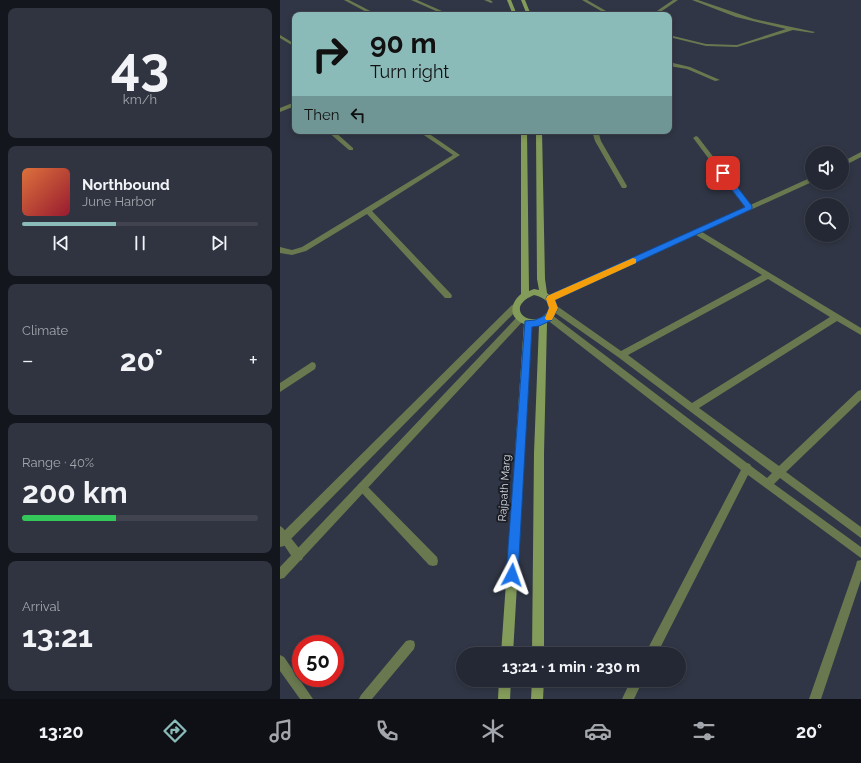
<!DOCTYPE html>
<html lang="en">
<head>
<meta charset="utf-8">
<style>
  body { margin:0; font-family:Raleway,sans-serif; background:#303440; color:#f1f3f6; height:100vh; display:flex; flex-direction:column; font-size:15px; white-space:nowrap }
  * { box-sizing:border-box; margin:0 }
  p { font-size:13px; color:#a3a6ac }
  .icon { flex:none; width:22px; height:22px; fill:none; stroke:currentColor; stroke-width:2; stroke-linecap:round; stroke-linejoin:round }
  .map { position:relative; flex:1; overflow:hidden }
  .drawer { display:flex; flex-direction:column; gap:8px; padding:8px; background:#14161d; width:280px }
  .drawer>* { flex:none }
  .hud { position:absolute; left:12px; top:12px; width:380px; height:122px; border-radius:8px; box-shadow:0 2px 6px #0003,0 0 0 1px #41444f; background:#8bbbb9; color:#111; overflow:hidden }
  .tools { position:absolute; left:525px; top:146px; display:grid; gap:8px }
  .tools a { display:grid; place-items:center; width:44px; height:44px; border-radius:50%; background:#242834; box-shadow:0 2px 6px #0003,0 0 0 1px #41444f; font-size:20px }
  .speed { position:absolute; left:12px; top:635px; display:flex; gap:8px; font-size:20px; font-weight:700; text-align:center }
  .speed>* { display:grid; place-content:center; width:52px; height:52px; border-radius:50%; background:#242834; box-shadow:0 2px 6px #0003,0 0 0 1px #41444f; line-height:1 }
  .speed .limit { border:6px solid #d22; background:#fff; color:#111 }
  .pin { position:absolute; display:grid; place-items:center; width:34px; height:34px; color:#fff; margin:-17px; border-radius:8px; box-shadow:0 2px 6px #0006 }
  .me { position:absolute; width:44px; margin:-22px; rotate:4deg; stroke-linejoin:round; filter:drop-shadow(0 0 3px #0008) }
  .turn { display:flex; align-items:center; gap:14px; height:84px; padding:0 12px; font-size:18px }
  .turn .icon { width:52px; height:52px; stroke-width:2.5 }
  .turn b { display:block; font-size:28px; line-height:34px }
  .then { display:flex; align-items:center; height:38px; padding:0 12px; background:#0003; gap:8px; font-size:15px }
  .big { font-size:30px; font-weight:700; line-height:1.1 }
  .drawer .tile { flex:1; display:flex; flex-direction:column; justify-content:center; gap:6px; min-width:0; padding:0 14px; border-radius:8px; background:#303440 }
  .drawer .dial { align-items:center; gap:0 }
  .dial b { font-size:52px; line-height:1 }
  .song { display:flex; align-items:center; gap:12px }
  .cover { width:48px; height:48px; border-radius:6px; background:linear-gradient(135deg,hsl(20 70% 55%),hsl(350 70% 35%)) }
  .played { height:4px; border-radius:2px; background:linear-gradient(90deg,#8bbbb9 40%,#41444f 40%) }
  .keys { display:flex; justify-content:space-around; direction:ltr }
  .heat { display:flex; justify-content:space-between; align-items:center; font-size:22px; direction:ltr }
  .charge { height:6px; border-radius:3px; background:linear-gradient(90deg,#34c759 40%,#41444f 0) }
  .trip { position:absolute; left:176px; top:647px; width:230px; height:40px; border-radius:20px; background:#242834; box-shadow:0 2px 6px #0003,0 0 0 1px #41444f; font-weight:700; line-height:40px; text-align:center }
  .menu { display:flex; height:64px; justify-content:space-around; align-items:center; background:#0e1015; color:#a3a6ac }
  .menu .icon { width:28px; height:28px }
  .menu .current { color:#8bbbb9 }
  .menu b { font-size:18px; color:#f1f3f6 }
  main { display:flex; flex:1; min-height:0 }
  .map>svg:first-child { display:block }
</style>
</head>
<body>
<main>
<section class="drawer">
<div class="tile dial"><b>43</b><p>km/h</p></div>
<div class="tile">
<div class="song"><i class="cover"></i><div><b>Northbound</b><p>June Harbor</p></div></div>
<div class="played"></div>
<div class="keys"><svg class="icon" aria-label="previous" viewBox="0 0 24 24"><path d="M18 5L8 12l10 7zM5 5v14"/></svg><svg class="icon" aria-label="pause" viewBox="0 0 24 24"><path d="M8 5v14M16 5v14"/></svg><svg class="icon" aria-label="next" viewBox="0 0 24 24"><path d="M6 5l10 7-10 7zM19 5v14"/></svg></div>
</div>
<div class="tile"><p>Climate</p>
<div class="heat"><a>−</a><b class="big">20°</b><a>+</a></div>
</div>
<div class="tile"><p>Range · 40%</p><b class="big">200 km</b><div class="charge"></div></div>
<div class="tile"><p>Arrival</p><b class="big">13:21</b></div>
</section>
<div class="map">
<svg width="581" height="699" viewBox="0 0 581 699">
  <rect width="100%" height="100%" fill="#303645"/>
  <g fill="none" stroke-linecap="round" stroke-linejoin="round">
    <!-- service -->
    <g fill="#69784f" fill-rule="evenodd">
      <polygon points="302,0 307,0 333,15 328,15"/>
      <polygon points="412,0 418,0 474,19 535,32 533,33 513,30 457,47 426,46 389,37 389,35 426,44 457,45 506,29 456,17"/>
      <polygon points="389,62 410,67 440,80 435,81 407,69 389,66"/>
      <polygon points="416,136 418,137 471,206 471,210 467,210 414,139 413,138"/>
    </g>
    <!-- minor -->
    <g fill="#69784f" fill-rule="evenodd">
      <polygon points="64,0 69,0 98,15 92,15"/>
      <polygon points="131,0 137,0 171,15 165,15"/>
      <polygon points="204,0 210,0 213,2 211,3"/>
      <polygon points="393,0 398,0 376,15 371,15"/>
      <polygon points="0,35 15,44 15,47 0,38"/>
      <polygon points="15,102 15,106 0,112 0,108"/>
      <polygon points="47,131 54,131 73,148 73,150 69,150"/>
      <polygon points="138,131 145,131 180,155 92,211 171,294 172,296 171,298 165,298 87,214 26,251 12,255 0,253 0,247 12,250 22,247 173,155"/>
      <polygon points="312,131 318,131 321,141 347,186 346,188 342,188 315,141"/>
      <polygon points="581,152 581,157 562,167 562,162"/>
      <path d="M 532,177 L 532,182 L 422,232 L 581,328 L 581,335 L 557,321 L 419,408 L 499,466 L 578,391 L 581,390 L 581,400 L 506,472 L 581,527 L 581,538 L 500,478 L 494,484 L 581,547 L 581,558 L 468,475 L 377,654 L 365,654 L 461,470 L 266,319 L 265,317 L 266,315 L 272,315 L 467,463 L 470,464 L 471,466 L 487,478 L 492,473 L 338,357 L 271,310 L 270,308 L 274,305 L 277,306 L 341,351 L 482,275 L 416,235 L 273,301 L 267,301 L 266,299 L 267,297 ZM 488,279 L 550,317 L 412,403 L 348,355 Z"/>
      <polygon points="32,362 35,363 36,366 35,369 0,392 0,383"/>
      <polygon points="82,482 85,484 157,557 158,561 157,565 153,566 149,565 79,490 77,487 79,484"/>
      <polygon points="0,526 3,528 22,552 23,556 22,560 18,561 14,560 0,539"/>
      <polygon points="581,560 581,580 541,699 529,699 576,565 577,561"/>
      <polygon points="130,640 134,641 135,645 134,649 92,699 79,699 81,695 126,641"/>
      <polygon points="0,655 4,657 33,699 20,699 0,671"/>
      <polygon points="351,680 363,680 354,699 342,699"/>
    </g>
    <!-- tertiary -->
    <g fill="#69784f" fill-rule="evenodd">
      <polygon points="235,304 238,305 239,307 238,309 4,546 0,547 0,535 232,305"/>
      <polygon points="240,316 243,317 244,319 243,321 4,578 0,579 0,567 237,317"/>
    </g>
    <!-- secondary -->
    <g fill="#849c5a" fill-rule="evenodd">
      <polygon points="227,0 231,0 237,15 233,15"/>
      <polygon points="241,0 245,0 251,15 247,15"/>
      <path d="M 241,131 L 247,131 L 249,291 L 254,289 L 259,290 L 257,279 L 256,131 L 262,131 L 265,279 L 267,293 L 274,299 L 278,308 L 272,319 L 267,322 L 264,453 L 264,654 L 252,654 L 254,453 L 259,325 L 252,326 L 233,654 L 221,654 L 244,324 C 228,318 230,303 241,294 ZM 254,295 C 262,297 268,300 270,308 C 256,334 220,309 254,295 Z"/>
      <polygon points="219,680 231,680 230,699 218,699"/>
      <polygon points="252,680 264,680 263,699 251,699"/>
    </g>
  </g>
  <!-- route -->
  <polygon fill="#1a73e8" stroke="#114b97" points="443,170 445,171 472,206 472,209 275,300 278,308 272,320 259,326 252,327 238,575 236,579 232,581 228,579 226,575 245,321 255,320 266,315 269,308 266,299 267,296 465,207 439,173"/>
  <!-- slow -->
  <polygon fill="#f59e0b" points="353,258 356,259 356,263 275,300 278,308 272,320 266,320 265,318 269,308 266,299 267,296"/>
  <g text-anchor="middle" stroke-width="4" stroke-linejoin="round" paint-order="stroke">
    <!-- street labels -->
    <g font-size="11" fill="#d7dbe5" stroke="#1b1e25">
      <text transform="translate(224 488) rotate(-86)" y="4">Rajpath Marg</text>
    </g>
  </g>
</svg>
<div class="tools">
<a><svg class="icon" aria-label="sound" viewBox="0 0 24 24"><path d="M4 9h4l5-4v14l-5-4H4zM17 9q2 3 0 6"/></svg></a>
<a><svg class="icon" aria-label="search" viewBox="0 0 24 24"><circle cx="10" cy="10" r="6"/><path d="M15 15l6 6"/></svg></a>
</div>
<div class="speed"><div class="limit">50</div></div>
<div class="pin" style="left:443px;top:173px;background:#d93025"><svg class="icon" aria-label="arrive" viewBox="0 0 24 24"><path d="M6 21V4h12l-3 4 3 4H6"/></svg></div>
<svg class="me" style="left:232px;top:575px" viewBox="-20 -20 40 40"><path d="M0-17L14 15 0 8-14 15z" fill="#1a73e8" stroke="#fff" stroke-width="4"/></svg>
<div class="trip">13:21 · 1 min · 230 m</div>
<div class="hud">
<div class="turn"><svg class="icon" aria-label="right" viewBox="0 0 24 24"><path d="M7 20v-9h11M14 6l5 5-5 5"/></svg><div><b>90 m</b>Turn right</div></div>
<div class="then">Then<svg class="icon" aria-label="left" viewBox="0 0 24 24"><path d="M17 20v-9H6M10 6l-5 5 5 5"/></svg></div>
</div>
</div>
</main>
<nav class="menu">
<b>13:20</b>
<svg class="icon current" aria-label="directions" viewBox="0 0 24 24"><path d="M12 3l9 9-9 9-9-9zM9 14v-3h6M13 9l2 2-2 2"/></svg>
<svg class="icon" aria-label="music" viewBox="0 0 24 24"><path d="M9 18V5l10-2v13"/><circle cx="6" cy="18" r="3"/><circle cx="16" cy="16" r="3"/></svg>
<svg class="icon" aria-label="phone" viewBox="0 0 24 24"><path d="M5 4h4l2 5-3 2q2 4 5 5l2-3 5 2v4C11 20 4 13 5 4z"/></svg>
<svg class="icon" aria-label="climate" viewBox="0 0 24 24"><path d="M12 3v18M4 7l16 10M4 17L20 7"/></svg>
<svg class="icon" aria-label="car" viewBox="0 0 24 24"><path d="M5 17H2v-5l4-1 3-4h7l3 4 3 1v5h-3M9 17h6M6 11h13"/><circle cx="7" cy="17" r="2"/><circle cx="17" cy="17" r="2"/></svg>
<svg class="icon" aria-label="filters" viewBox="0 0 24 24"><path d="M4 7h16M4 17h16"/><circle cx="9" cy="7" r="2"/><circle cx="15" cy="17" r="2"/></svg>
<b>20°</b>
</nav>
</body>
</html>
